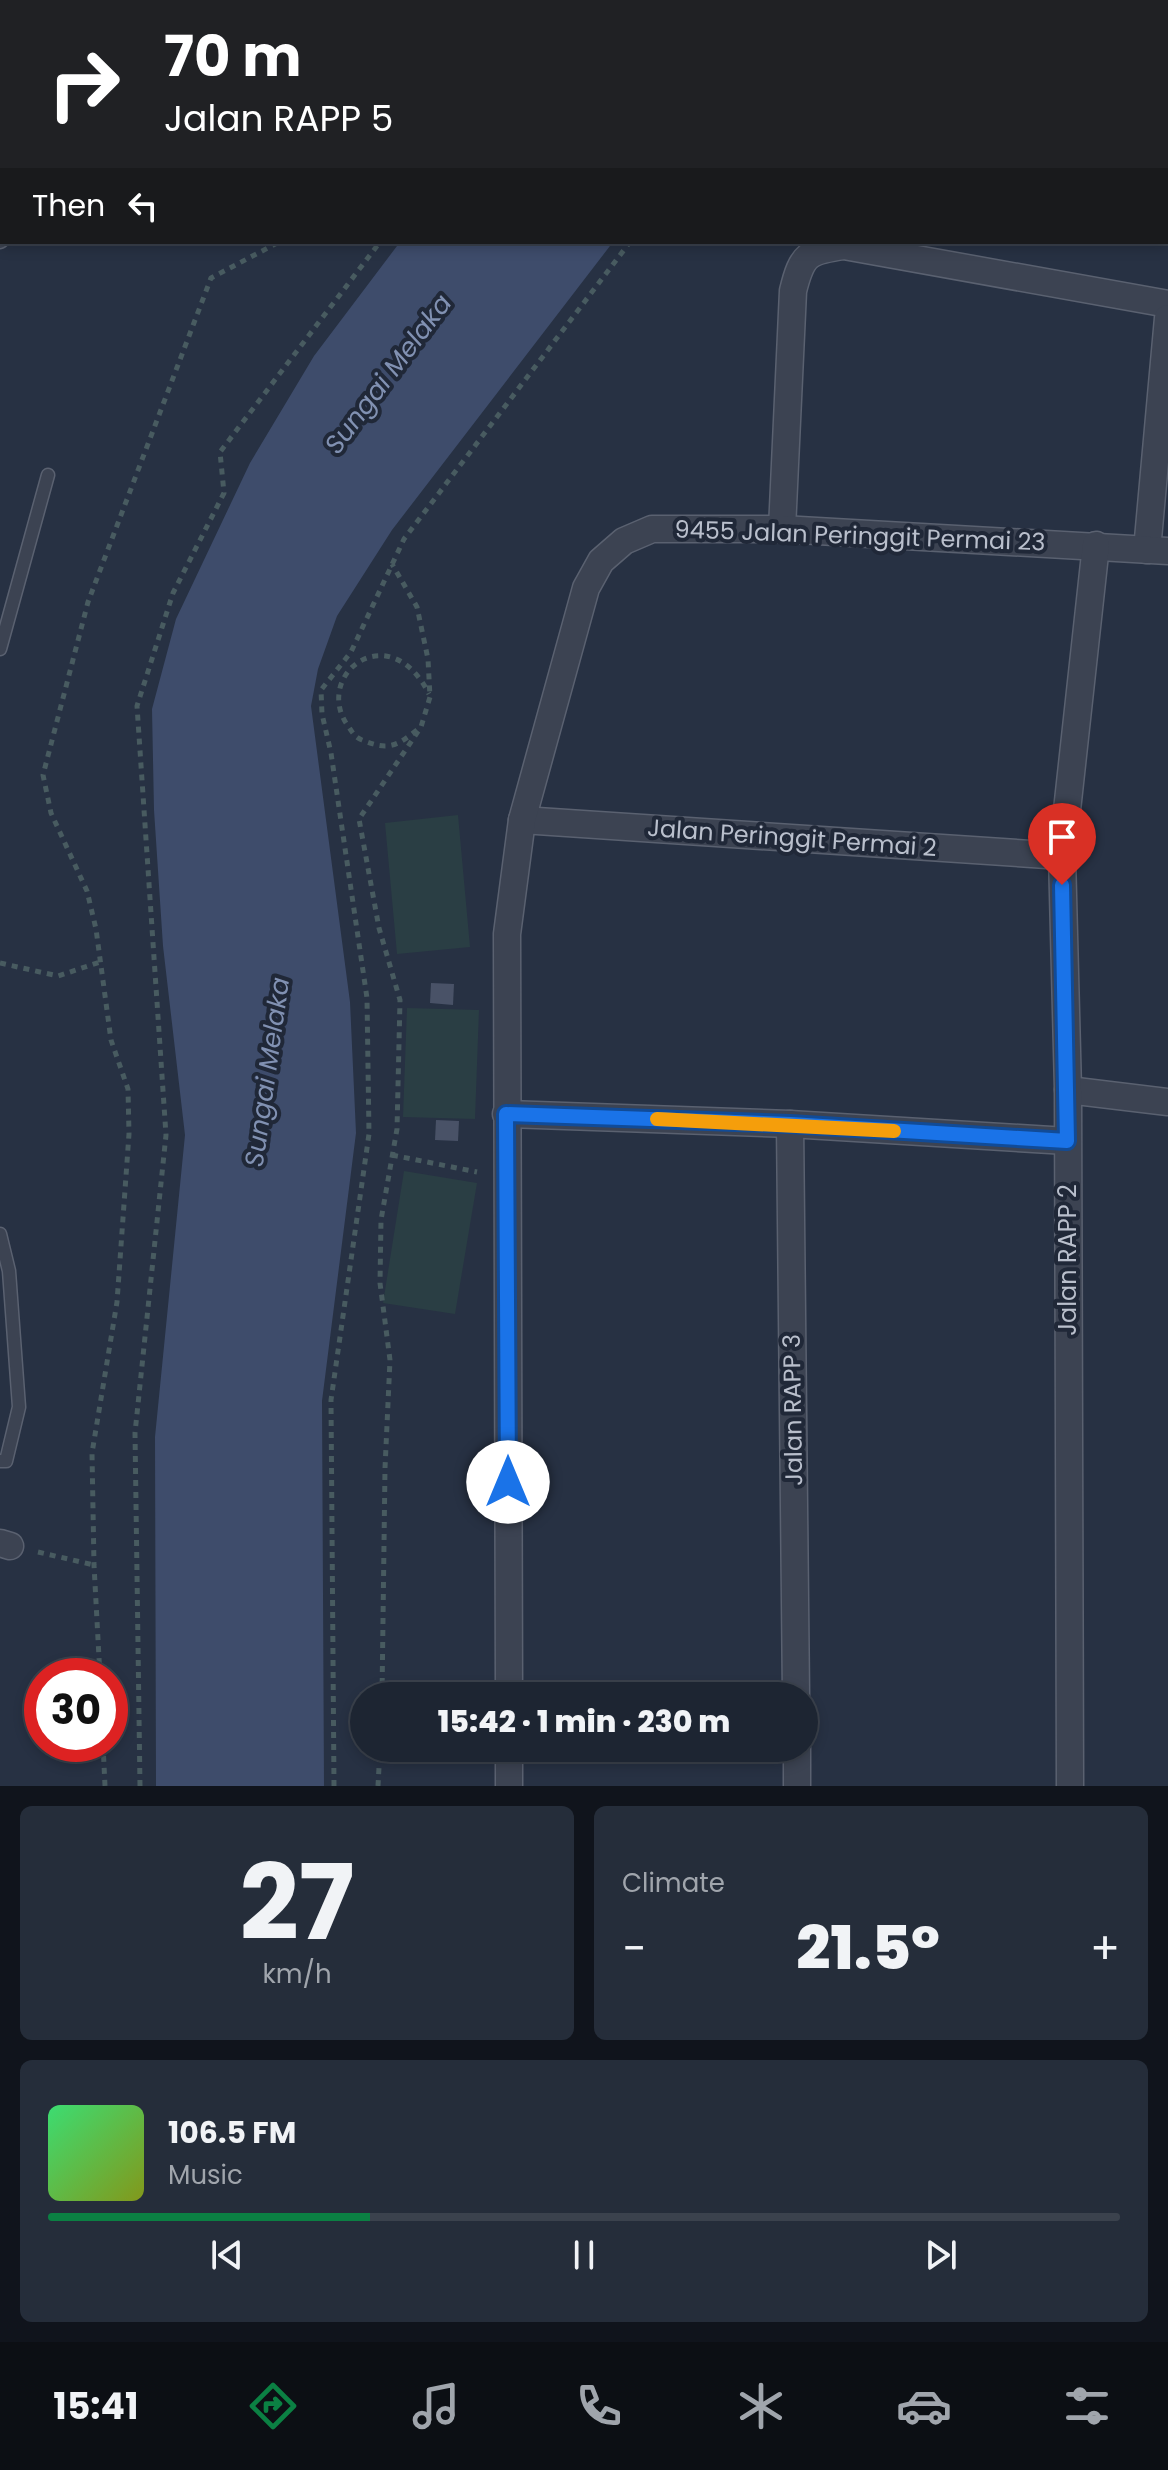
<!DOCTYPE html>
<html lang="en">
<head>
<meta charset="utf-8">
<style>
  body { margin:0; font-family:Poppins,sans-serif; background:#252d3a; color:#f1f3f6; height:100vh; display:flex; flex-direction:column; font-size:30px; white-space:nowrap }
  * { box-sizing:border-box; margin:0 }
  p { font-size:26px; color:#a0a5ac }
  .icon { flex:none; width:44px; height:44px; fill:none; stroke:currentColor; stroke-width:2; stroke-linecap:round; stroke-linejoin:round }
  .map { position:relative; height:1786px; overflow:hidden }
  .side { display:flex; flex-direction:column; gap:20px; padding:20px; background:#10141c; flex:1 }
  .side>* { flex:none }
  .banner { position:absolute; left:0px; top:0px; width:1168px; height:244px; box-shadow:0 4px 12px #0003,0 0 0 2px #3b424d; background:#202124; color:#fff; overflow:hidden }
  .speed { position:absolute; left:24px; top:1658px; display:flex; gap:16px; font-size:40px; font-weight:700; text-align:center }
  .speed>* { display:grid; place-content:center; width:104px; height:104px; border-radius:50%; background:#1d2532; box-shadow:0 4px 12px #0003,0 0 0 2px #3b424d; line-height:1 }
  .speed .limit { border:12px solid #d22; background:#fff; color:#111 }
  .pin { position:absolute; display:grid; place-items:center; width:68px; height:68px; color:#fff; margin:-82px -34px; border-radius:50% 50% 50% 0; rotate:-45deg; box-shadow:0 0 8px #0007 }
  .pin .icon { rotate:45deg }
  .me { position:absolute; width:88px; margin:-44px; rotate:0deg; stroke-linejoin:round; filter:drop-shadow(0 0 6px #0008) }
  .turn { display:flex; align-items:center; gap:28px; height:168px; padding:0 32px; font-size:36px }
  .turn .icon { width:104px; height:104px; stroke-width:2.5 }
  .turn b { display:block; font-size:56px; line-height:68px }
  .then { display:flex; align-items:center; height:76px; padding:0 32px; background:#0003; gap:16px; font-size:30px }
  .big { font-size:60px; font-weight:800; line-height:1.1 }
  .side .widget { flex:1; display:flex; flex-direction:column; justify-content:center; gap:12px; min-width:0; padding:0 28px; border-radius:12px; background:#252d3a }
  .side .dial { align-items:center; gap:0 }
  .dial b { font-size:104px; line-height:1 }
  .song { display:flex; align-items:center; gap:24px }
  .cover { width:96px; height:96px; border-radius:12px; background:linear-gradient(135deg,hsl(140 70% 55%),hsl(70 70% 35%)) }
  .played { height:8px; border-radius:4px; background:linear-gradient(90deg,#0b8043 30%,#3b424d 30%) }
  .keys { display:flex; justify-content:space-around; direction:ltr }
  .heat { display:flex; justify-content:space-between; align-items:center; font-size:44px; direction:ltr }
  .side .tiles { flex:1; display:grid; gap:20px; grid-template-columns:1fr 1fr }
  .widget:last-child { grid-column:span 2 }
  .trip { position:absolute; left:350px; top:1682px; width:468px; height:80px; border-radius:40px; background:#1d2532; box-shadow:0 4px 12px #0003,0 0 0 2px #3b424d; font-weight:800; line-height:80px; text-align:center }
  .menu { display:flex; height:128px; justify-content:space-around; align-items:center; background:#0c0f14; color:#a0a5ac }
  .menu .icon { width:56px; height:56px }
  .menu .selected { color:#0b8043 }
  .menu b { font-size:36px; color:#f1f3f6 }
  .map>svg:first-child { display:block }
</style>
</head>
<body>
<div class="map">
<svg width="1168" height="1786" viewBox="0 0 1168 1786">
  <rect width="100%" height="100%" fill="#273143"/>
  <!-- green -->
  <g fill="#2a3e44">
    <polygon points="458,815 470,947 397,954 385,823"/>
    <polygon points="407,1008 479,1010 475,1119 403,1117"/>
    <polygon points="404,1171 477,1183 455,1314 383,1303"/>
  </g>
  <!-- water -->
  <g fill="#3e4c6b">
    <polygon points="582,0 797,0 581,2"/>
    <polygon points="400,242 613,242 392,530 337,616 318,669 311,706 350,1002 356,1133 322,1401 324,1786 156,1786 155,1437 185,1135 163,946 154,810 152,709 176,619 250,463 314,356"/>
  </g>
  <!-- building -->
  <g fill="#495267">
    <polygon points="431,983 454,984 453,1005 430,1003"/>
    <polygon points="436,1120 459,1121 458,1141 435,1140"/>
  </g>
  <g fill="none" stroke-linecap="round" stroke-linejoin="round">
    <!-- lane casing -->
    <g stroke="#5a6170" stroke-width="15">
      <g id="lane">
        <polyline points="136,0 138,2"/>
        <polyline points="271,2 273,0"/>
        <polyline points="1001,2 1003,0"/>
        <polyline points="0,242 2,241"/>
        <polyline points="0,649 48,475"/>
        <polyline points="0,1234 9,1271 19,1407 6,1461 0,1461"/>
      </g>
    </g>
    <!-- street casing -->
    <g stroke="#5a6170" stroke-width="29">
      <g id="street">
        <path d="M 782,529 L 793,291 C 802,254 808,251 844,246 L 1168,304"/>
        <polyline points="1147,550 1168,318"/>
        <polyline points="522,820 1062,856"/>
        <polyline points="1068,1090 1168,1102"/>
        <polyline points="506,1114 790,1124 1067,1141"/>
        <polyline points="790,1124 796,1696"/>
        <polyline points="0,1543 10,1546"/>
        <polyline points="509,1696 507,934 522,820 586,588 601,561 624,541 652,529 782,529 1168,551"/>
        <polyline points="509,1748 509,1786"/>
        <polyline points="797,1748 797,1786"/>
        <polyline points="1070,1786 1068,1090 1062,856 1096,545"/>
      </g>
    </g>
    <!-- path -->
    <g stroke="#485b60" stroke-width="5" stroke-dasharray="6 6" stroke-linecap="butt">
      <polyline points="477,2 478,0"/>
      <polyline points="562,2 564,0"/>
      <polyline points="812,2 813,0"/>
      <path d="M 417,730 C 397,746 388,751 362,740 C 354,737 351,730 346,723 C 315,673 390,616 429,694"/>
      <polyline points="0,963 58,976 100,962"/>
      <polyline points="392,1155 477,1172"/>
      <polyline points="38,1552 94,1565"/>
      <polyline points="100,1676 94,1565 92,1453 117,1302 129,1134 128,1089 111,1040 96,929 87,891 51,813 43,775 88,602 211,278 279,242"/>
      <polyline points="382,1696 385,1468 390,1360 380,1283 381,1220 397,1129 400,1000 379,928 359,819 421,727 430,697 428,659 417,607 392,564"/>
      <polyline points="103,1744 105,1786"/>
      <polyline points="140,1786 135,1433 166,1135 137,706 173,593 224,493 220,452 380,242"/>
      <polyline points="334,1786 331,1400 369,1134 367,998 331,753 322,714 321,690 351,652 404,539 630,242"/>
      <polyline points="378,1786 380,1748"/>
    </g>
    <!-- lane -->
    <use href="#lane" stroke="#3c4352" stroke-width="12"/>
    <!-- street -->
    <use href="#street" stroke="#3c4352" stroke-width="26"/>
  </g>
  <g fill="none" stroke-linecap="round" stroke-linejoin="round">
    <!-- route casing -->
    <g stroke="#114b97" stroke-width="20">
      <polyline id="route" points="508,1482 506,1114 790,1124 1067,1141 1062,885"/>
    </g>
    <!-- route -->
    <use href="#route" stroke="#1a73e8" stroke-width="14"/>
    <!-- slow -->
    <polyline stroke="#f59e0b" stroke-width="14" points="657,1119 894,1131"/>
  </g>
  <g text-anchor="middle" stroke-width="8" stroke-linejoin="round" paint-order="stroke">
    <!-- street labels -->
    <g font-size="24" fill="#b9bfcc" stroke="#202838">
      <text transform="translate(860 536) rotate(2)" y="8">9455 Jalan Peringgit Permai 23</text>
      <text transform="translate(792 838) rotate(4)" y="8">Jalan Peringgit Permai 2</text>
      <text transform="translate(1068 1260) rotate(-90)" y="8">Jalan RAPP 2</text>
      <text transform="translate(793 1410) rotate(-91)" y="8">Jalan RAPP 3</text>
    </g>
    <!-- water labels -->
    <g font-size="26" font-style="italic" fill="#8191b2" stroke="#202838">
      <text transform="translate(388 374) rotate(-53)" y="9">Sungai Melaka</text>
      <text transform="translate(267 1072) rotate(-82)" y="9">Sungai Melaka</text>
    </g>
  </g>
</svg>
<div class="speed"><div class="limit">30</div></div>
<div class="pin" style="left:1062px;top:885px;background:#d93025"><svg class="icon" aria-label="arrive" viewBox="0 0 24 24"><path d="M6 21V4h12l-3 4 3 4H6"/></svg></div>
<svg class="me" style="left:508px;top:1482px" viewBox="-20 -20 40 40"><circle r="19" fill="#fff"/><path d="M0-13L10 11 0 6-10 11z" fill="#1a73e8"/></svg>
<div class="trip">15:42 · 1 min · 230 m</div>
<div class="banner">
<div class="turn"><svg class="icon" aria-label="right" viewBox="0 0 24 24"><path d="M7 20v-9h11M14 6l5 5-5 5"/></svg><div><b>70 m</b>Jalan RAPP 5</div></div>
<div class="then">Then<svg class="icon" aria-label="left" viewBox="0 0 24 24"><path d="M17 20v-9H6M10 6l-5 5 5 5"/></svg></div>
</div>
</div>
<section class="side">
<div class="tiles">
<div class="widget dial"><b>27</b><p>km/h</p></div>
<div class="widget"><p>Climate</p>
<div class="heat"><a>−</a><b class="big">21.5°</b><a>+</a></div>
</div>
<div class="widget">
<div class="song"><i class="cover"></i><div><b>106.5 FM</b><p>Music</p></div></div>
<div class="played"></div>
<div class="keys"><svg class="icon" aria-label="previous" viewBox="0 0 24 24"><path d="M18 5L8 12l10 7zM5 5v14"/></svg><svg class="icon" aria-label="pause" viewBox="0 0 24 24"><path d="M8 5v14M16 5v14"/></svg><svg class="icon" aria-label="next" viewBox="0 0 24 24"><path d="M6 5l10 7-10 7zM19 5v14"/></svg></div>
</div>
</div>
</section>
<nav class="menu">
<b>15:41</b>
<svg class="icon selected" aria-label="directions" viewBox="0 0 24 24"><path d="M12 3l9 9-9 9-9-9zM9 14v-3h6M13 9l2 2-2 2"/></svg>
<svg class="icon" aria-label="music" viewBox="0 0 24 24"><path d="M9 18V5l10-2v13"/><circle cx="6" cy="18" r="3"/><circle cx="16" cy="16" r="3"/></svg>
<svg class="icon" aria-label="phone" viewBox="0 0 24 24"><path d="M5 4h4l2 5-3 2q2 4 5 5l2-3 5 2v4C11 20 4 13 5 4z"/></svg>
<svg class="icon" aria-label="climate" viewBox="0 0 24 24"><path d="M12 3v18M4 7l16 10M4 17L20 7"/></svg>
<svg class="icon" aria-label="car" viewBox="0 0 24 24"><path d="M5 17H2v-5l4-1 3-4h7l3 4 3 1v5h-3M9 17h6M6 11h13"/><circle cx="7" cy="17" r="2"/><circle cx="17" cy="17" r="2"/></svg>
<svg class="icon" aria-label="filters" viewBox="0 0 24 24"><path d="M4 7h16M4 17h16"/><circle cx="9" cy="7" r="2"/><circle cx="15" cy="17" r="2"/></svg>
</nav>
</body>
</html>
